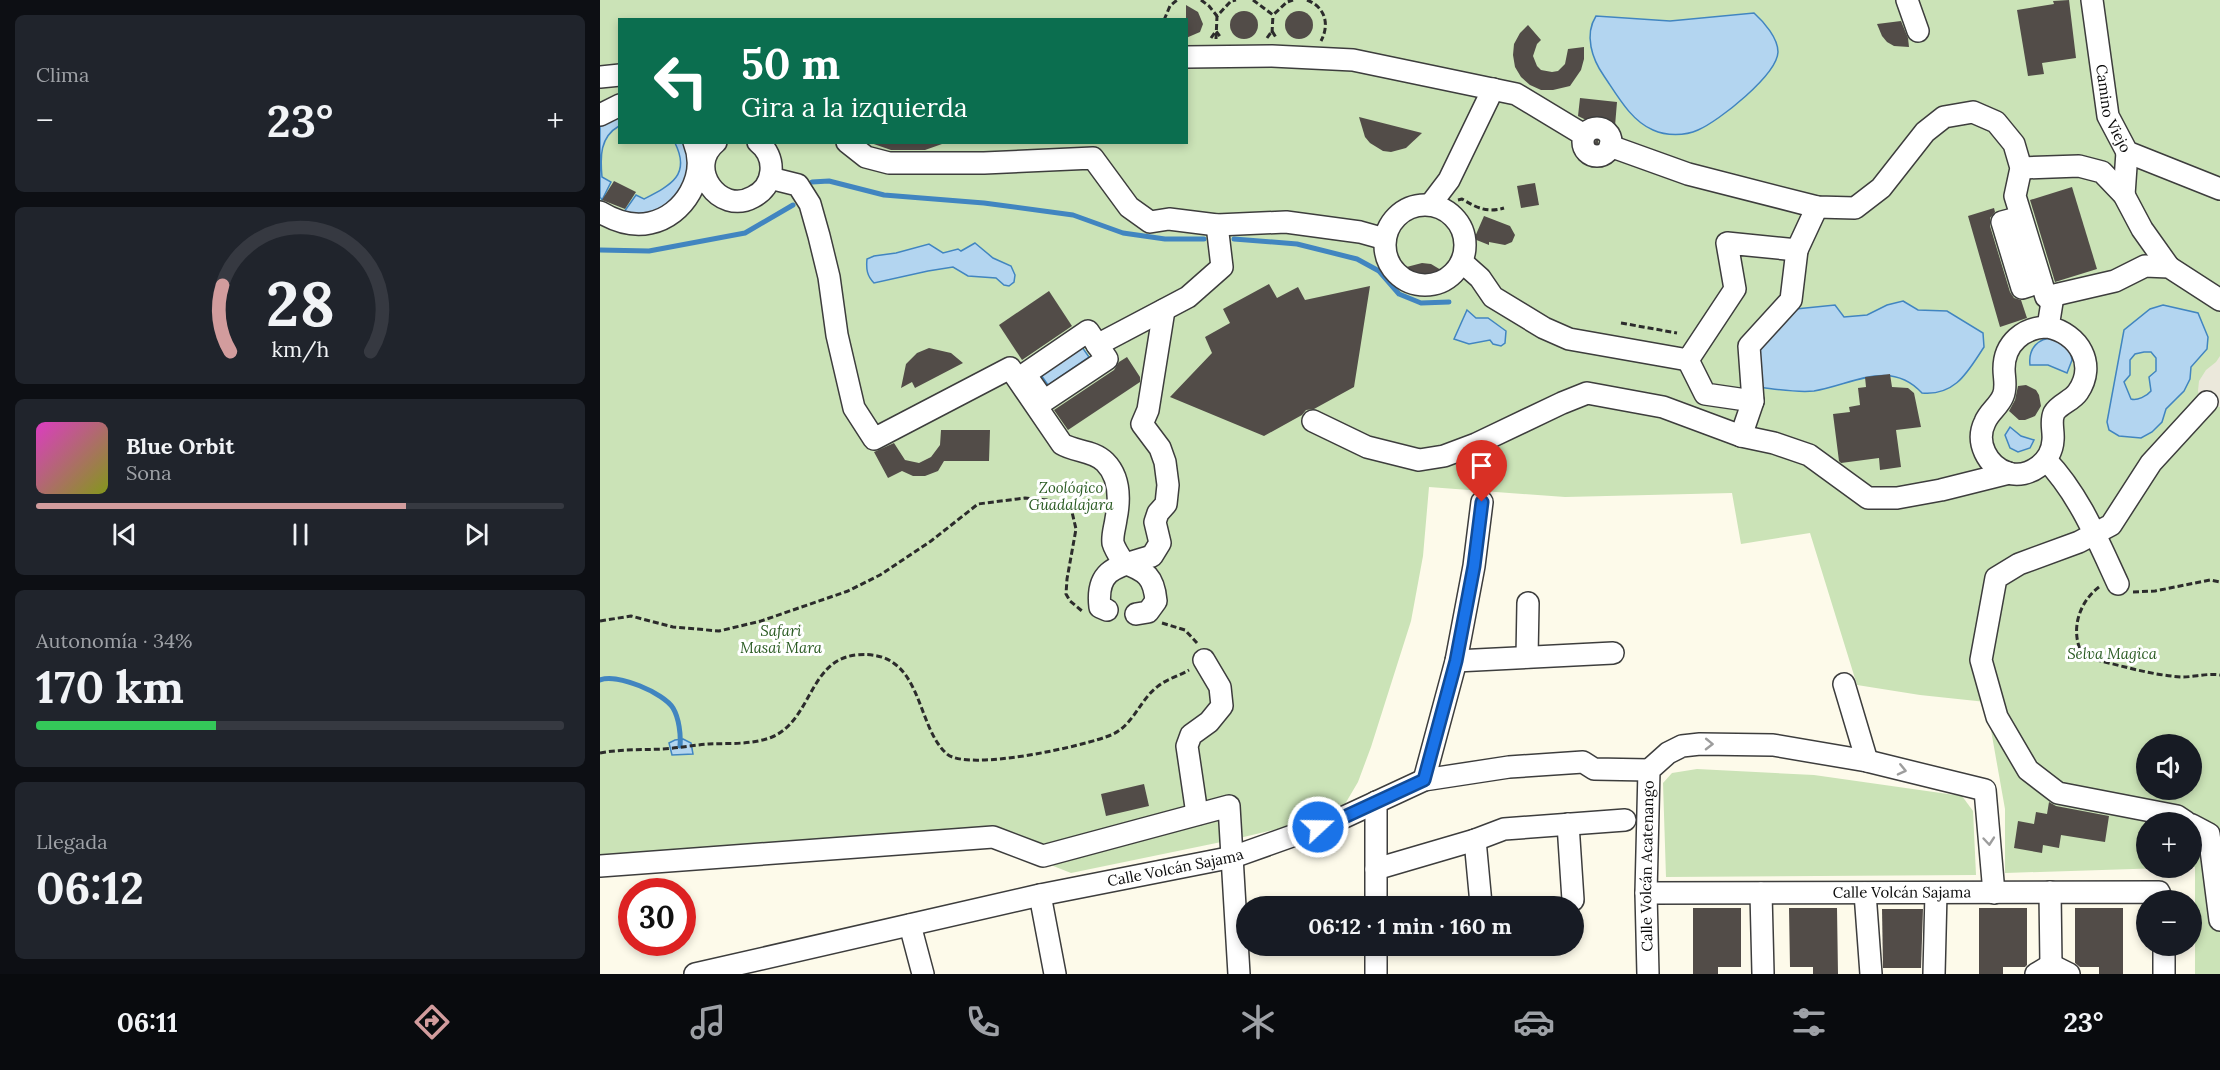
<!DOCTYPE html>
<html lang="es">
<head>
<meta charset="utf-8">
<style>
  body { margin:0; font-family:Lora,serif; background:#20242c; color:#f1f3f6; height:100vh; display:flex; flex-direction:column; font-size:22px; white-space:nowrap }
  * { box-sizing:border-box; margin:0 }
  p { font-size:20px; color:#9ea1a6 }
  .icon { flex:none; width:33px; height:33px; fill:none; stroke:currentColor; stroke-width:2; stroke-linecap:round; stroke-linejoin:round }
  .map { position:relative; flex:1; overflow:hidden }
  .sheet { display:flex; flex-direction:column; gap:15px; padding:15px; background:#0d0f14; width:600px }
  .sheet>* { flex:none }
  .guide { position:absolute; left:18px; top:18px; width:570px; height:126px; border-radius:0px; box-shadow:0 3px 9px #0003; background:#0b6e4f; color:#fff; overflow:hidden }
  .fabs { position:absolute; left:1536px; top:734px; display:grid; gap:12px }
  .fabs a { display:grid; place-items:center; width:66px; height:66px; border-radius:50%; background:#171b24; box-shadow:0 3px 9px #0003; font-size:30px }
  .speed { position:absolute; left:18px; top:878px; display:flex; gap:12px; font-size:30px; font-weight:700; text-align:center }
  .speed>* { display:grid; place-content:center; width:78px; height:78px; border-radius:50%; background:#171b24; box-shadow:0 3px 9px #0003; line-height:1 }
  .speed .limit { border:9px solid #d22; background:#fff; color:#111 }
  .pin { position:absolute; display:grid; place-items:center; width:51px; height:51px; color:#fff; margin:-62px -26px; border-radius:50% 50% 50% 0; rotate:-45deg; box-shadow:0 0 6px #0007 }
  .pin .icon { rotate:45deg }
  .me { position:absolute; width:66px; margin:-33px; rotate:69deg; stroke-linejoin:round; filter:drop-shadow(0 0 4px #0008) }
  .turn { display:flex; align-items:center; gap:21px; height:126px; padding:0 24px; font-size:27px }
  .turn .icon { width:78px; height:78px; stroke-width:2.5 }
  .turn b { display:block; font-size:42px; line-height:51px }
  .big { font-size:45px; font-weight:700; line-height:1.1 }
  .sheet .card { flex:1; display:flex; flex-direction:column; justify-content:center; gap:9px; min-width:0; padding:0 21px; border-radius:9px; background:#20242c }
  .sheet .dial { align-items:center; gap:0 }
  .dial svg { height:156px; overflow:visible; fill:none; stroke:#363941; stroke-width:7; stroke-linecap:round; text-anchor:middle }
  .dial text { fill:#f1f3f6; stroke:none }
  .song { display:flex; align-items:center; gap:18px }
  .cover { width:72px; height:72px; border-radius:9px; background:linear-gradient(135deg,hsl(310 70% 55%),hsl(70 70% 35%)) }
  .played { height:6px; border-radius:3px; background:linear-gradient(90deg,#d29c9d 70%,#363941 70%) }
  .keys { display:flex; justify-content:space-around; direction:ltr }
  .heat { display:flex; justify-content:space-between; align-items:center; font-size:33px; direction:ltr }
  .charge { height:9px; border-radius:4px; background:linear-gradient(90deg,#34c759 34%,#363941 0) }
  .trip { position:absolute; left:636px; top:896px; width:348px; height:60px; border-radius:30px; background:#171b24; box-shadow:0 3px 9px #0003; font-weight:700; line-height:60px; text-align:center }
  .tab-bar { display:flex; height:96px; justify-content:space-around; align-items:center; background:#090b0e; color:#9ea1a6 }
  .tab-bar .icon { width:42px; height:42px }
  .tab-bar .current { color:#d29c9d }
  .tab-bar b { font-size:27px; color:#f1f3f6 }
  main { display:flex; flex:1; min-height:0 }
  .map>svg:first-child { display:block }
</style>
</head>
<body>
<main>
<section class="sheet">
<div class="card"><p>Clima</p>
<div class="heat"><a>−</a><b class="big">23°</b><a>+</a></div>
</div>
<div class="card dial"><svg viewBox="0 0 100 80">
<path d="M14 69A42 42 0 1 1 86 69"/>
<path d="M14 69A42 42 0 0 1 10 35" stroke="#d29c9d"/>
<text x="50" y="56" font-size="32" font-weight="700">28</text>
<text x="50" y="72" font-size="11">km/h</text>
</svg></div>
<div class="card">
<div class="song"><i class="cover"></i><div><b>Blue Orbit</b><p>Sona</p></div></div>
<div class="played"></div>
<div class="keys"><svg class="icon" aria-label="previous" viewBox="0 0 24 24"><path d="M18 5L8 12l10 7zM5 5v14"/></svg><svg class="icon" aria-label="pause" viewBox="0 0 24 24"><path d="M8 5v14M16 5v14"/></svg><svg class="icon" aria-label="next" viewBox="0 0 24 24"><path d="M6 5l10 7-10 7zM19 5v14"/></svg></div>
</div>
<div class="card"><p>Autonomía · 34%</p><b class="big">170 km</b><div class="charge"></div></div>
<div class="card"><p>Llegada</p><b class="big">06:12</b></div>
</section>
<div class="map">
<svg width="1620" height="974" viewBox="0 0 1620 974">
  <rect width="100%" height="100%" fill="#fdfaea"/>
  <!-- green -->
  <g fill="#cbe3b7" fill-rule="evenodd">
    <path d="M 0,0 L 1620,0 L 1620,974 L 1595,974 L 1595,867 L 1405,873 L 1405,809 L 1386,702 L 1320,695 L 1257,685 L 1210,533 L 1141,544 L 1132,493 L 965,497 L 829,487 L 823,556 L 811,621 L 771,747 L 758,782 L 745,804 L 711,821 L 631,840 L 471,873 L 393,842 L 0,871 ZM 20,20 L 586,20 L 586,142 L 20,142 ZM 1546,744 L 1592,744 L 1592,789 L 1546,789 ZM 1546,822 L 1592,822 L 1592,867 L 1546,867 Z"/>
    <polygon points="1097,769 1214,775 1362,796 1373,811 1376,875 1066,877 1063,783 1072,773"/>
  </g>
  <!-- plaza -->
  <polygon fill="#ebe8db" points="1620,356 1620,407 1600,400 1598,391 1599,381 1606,370 1616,362"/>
  <!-- water -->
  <g fill="#b3d5f0" stroke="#4185c0" stroke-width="1.5" fill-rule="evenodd">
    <path d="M 1154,13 C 1164,22 1178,38 1178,52 C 1177,75 1119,121 1098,130 C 1085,136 1066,136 1053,130 C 1031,121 1017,95 1004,76 C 992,59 984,35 996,16 L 1070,21 Z"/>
    <path d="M 19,113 L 19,126 C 0,137 0,156 2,177 L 11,182 L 2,200 L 0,197 L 0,127 L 6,121 Z"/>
    <path d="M 75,143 L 87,143 L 89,176 L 74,201 L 59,210 L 44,214 L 24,212 L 36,195 L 44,199 C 71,185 91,175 75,143 Z"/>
    <path d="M 375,243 L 393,258 L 411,266 L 415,275 L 414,282 L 409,286 L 404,285 L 396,278 L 368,276 L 353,267 L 328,271 L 274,283 C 267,276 266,269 267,259 L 274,256 L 296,253 L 329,244 L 343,253 L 358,249 L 361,251 Z"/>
    <path d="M 1303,301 L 1318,310 L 1347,311 L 1383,333 L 1384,347 C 1368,371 1356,396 1322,393 C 1290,358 1252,385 1214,391 C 1196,393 1175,389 1157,387 L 1153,350 L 1186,310 L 1235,305 L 1244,317 L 1267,315 L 1287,305 Z"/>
    <path d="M 1563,305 L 1598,313 L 1608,337 L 1607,349 L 1591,367 L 1590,379 L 1584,391 L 1566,409 L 1562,422 L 1552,432 L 1541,438 L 1519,436 L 1509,430 L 1507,422 L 1524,330 L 1550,309 ZM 1544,352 L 1551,352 L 1556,358 L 1556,371 L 1549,377 L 1551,391 C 1547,396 1537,401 1531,399 L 1524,382 L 1530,375 L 1530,360 L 1535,354 Z"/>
    <polygon points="867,310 876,318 888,318 906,331 905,343 901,346 893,344 890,340 869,344 854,339"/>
    <path d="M 1455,338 L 1470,350 L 1472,360 L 1467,373 L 1448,365 L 1430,365 C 1428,349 1438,337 1455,338 Z"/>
    <polygon points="482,347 489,357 448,385 441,375"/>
    <polygon points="1410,427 1421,436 1434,440 1430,448 1418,452 1410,448 1405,435"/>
    <polygon points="83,739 91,743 93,754 72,755 69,743 75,740"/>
  </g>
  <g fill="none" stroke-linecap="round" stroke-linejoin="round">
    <!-- stream -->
    <g stroke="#4185c0" stroke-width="5">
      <polyline points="212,182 229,181 284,195 384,203 473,215 523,233 565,239 604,239"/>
      <polyline points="634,239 697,244 757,259 779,271 799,294 821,303 849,302"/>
      <polyline points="0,250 49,251 145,233 193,205"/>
      <path d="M 0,680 C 17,673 64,693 73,708 C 79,718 81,735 80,746"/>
    </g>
  </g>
  <!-- building -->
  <g fill="#524c48">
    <polygon points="1469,0 1476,58 1442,63 1444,74 1428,76 1417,10 1454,4 1453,1"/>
    <polygon points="586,5 598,12 603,24 600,32 586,38"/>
    <circle cx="699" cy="25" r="14"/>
    <circle cx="644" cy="25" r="14"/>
    <polygon points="1301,21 1308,38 1309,47 1294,46 1287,42 1282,36 1277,24"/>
    <polygon points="928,25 941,40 937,44 933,56 937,66 941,70 952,72 958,71 965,64 968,49 984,47 984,59 981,70 970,86 953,90 941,90 930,85 921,77 915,67 913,55 914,44 920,33"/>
    <polygon points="980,98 1017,102 1015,126 1004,125 1005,135 998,141 999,151 993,151 989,147 995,142 997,136 994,124 978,116"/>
    <polygon points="759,117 822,133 806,148 791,152 783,151 770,143 765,137"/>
    <polygon points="268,142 342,142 342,144 325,150 291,150"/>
    <polygon points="14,181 36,192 25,209 2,200"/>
    <polygon points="935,183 939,205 921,208 917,186"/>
    <polygon points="1472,187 1497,269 1455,282 1430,200"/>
    <polygon points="1394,208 1395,212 1390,218 1390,226 1410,292 1414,298 1421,300 1427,318 1400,327 1368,216"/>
    <polygon points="884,216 910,226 915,235 912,242 905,245 889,242 889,245 874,239"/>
    <polygon points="822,263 831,264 846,273 831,278 821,278 795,270"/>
    <polygon points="669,284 677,298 698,287 705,300 770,286 754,387 714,409 706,410 702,415 664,436 570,397 612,353 605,337 630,323 623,309"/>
    <polygon points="449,291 472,326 422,360 399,325"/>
    <polygon points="329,348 351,353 363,363 315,388 312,382 301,388 306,364 317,353"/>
    <polygon points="527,357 540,377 540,382 468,430 454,410 514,370 519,362"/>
    <polygon points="1290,374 1292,387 1308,388 1314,393 1321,427 1296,430 1301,467 1280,470 1279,458 1241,463 1239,461 1233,414 1250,412 1249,407 1260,405 1258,388 1266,387 1265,377"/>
    <polygon points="1426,385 1436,390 1439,395 1441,406 1435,416 1425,420 1419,420 1409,411 1415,400 1418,386"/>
    <polygon points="341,430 390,430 389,461 344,461 338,471 325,476 313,476 302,471 288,478 274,452 294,443 305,460 319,463 331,457 340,445"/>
    <polygon points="544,784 549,806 506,816 501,794"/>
    <polygon points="1449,802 1456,806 1509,816 1505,842 1461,835 1459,848 1443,845 1442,853 1414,848 1418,821 1434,824 1436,812 1447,814"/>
    <polygon points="1093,908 1141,908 1141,967 1118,967 1118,974 1093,974"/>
    <polygon points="1189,908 1237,908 1238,974 1213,974 1213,967 1190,967"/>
    <polygon points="1379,908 1427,908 1427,965 1425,967 1403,967 1403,974 1379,974"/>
    <polygon points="1475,908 1523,908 1523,974 1499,974 1499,967 1480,967 1475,963"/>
    <polygon points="1282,909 1323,909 1321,968 1283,968"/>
  </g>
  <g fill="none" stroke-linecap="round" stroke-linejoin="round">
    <!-- minor casing -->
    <g stroke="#3d3d3d" stroke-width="24">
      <g id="minor">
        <polyline points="1307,0 1318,31"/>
        <path id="s1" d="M 1492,0 L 1508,116 L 1527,152 L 1620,189"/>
        <polyline points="586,57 672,56 753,60 916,94 984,135"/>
        <polyline points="0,77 20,75"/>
        <polyline points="0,115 20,105"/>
        <circle cx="997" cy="142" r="14"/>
        <path d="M 116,142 C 85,167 119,216 153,197 C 163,192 170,183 171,171 C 172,160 167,149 158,142"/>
        <polyline points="247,142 266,157 289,163 384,163 493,158 529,207 550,222 569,219 617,225 686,222 760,232 785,239"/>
        <polyline points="1010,146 1088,174 1217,207 1255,208 1281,188 1325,132 1344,117 1373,112 1396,122 1414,144 1421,168 1415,196 1446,297 1515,281 1545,266 1569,267 1620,300"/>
        <polyline points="1421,168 1479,166 1502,172 1524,195 1542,229 1569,267"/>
        <path d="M 170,178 L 198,185 L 210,204 L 219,236 L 229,277 L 237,335 L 254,408 L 274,439 L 410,368 L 462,444 C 475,452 493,450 505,462 C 520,477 520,499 516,519 C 515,527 512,535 513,543 C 515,550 520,557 524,563 C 546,571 554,577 556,601 L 548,612 L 536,614"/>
        <polyline points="1524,195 1527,152"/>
        <circle cx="825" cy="245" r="40"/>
        <polyline points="830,205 849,180 893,89"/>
        <path d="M 0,212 C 15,221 32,227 50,223 C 84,216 108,176 94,142"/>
        <polyline points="1421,217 1402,222 1422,288 1441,282"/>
        <polyline points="862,262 880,278 893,297 944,328 969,339 1088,360 1135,289 1127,243 1197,250 1217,207"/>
        <path d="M 1448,327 C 1479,334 1497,364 1478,392 C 1472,401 1459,404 1454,413 C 1450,422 1454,431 1453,440 C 1452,462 1429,479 1408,473 C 1387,466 1375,442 1385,422 C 1389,412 1399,406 1403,396 C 1407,387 1404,378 1404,369 C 1404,343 1424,327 1448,327 L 1453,296"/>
        <polygon points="488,331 507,359 444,401 425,374"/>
        <polyline points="497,345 588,297 622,267 617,225"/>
        <polyline points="1088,360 1105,394 1153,401"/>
        <polyline points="713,421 767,447 819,460 844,456 876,444 962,403 987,393 1063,407 1141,436 1174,443 1209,455 1268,498 1297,498 1341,490 1409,473"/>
        <polyline points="1141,436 1153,401 1149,346 1191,300 1197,250"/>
        <path d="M 1446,460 C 1479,494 1498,541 1518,584"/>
        <path d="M 507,610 L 500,607 C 495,566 522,566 552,556 L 560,543 L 555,522 L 558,513 L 566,504 L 568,485 L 565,462 L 560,448 L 542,424 L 548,410 L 564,310"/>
        <polyline points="927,657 928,603"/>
        <polyline points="856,661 1013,653"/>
        <polyline points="1244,684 1267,761"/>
        <polyline points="824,780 856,661 874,566 882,502"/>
        <polyline points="776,802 776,906"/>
        <polyline points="597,814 587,746 591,735 609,722 622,706 620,687 604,660"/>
        <polyline points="1586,822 1577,816 1458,793 1428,770 1397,717 1381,660 1396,578 1419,564 1479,542 1511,525 1551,463 1607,402"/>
        <polyline points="968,824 973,900"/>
        <polyline points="1592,825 1609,834 1620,920"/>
        <polyline points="875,840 881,904"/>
        <polyline points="0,866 393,837 443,856 629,806 639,974"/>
        <polyline points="776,869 875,840 904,829 1025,820"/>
        <polyline points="1450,892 1451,965"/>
        <path id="s2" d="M 1046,893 L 1559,892 L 1562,900"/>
        <polyline points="1161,893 1163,973"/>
        <polyline points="1265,893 1271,974"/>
        <polyline points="440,895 455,974"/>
        <polyline points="310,925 323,974"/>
        <polyline points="776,945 776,974"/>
        <polyline points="1564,945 1564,974"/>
        <path id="s3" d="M 95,974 L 440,895 L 633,857 L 740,819 L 824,780 L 909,767 L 983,762 L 994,769 L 1049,770"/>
        <path id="s4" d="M 1048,974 L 1046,893 L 1049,770 L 1068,753 L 1082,746 L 1100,744 L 1173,745 L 1267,761 L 1385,790 L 1394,893"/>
        <polyline points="1334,974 1336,893"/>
        <polyline points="1436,974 1451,965 1469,974"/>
      </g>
    </g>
    <!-- path -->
    <g stroke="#2c2c2c" stroke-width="3" stroke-dasharray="6 3" stroke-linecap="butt">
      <polyline points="601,0 609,6 617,16 631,1 636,0"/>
      <polyline points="653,0 673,15 687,2 693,0"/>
      <path d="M 707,0 C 725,7 730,24 721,41"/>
      <polyline points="564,20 570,6 577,0"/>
      <polyline points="672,33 673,15"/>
      <polyline points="611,38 616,31 621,38"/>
      <polyline points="667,38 672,31 677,39"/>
      <polyline points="616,39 617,16"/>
      <path d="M 858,200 L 862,199 C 877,208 887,213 904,208"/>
      <polyline points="1021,323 1077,333"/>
      <path d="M 1499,587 C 1478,603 1469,633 1484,657 C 1516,664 1549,675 1582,677 C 1595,677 1607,673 1620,675"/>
      <polyline points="1533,592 1555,591 1610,580 1620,582"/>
      <polyline points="0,621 31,616 73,627 119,631 161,621 248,591 280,575 331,541 378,504 425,498 457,501 465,505 472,512 476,529 467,579 466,594 470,601 482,611"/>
      <polyline points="562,623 585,630 597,643"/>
      <path d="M 0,753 C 21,749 42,750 63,749 C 79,748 94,745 109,744 C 129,743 152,745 172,737 C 212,720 209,660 256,655 C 324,648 314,725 347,754 C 368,772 485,746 511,735 C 533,726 539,701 557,687 C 566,679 579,676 589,670"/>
    </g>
    <!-- minor -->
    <use href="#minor" stroke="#fff" stroke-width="21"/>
  </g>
  <!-- one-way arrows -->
  <defs><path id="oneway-chevron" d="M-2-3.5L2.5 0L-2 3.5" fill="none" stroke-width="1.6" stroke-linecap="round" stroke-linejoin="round" transform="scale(1.5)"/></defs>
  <g stroke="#9d9d9d">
    <use href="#oneway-chevron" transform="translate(1109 744) rotate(1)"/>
    <use href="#oneway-chevron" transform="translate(1302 770) rotate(13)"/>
    <use href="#oneway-chevron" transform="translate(1389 841) rotate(85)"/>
  </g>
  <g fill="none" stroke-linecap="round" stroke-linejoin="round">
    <!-- route casing -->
    <g stroke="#114b97" stroke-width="15">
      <polyline id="route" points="718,827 740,819 824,780 856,661 874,566 882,502"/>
    </g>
    <!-- route -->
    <use href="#route" stroke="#1a73e8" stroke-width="10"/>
  </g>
  <g text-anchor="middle" stroke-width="6" stroke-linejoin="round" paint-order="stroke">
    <!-- street labels -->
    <g font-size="15" fill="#0a0a0a" stroke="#fff">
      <text dy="5" stroke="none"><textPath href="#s1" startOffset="111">Camino Viejo</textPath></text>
      <text dy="5" stroke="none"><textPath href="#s3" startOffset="492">Calle Volcán Sajama</textPath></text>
      <text dy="5" stroke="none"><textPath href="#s4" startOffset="108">Calle Volcán Acatenango</textPath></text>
      <text dy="5" stroke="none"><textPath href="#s2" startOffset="256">Calle Volcán Sajama</textPath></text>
    </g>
    <!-- park labels -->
    <g font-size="15" font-style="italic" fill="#2a5b22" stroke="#fff">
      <text x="471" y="493">Zoológico<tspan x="471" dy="17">Guadalajara</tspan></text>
      <text x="181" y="636">Safari<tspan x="181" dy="17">Masai Mara</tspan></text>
      <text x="1512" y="659">Selva Magica</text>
    </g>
  </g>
</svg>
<div class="fabs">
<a><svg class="icon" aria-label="sound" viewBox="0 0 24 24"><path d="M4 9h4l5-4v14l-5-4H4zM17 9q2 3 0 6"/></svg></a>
<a>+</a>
<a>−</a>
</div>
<div class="speed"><div class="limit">30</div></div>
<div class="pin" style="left:882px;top:502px;background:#d93025"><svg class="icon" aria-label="arrive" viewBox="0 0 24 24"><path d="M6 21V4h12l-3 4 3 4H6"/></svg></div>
<svg class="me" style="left:718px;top:827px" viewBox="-20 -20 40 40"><circle r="17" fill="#1a73e8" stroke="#fff" stroke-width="3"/><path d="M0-11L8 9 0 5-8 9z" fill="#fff"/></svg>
<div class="trip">06:12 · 1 min · 160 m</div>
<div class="guide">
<div class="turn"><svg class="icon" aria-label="left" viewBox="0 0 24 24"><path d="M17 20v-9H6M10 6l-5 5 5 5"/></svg><div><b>50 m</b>Gira a la izquierda</div></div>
</div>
</div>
</main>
<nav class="tab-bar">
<b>06:11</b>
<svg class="icon current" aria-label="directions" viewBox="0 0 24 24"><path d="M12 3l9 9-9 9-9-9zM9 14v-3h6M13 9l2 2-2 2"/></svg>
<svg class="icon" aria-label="music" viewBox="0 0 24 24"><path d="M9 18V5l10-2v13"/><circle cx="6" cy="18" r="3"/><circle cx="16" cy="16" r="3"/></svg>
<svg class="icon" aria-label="phone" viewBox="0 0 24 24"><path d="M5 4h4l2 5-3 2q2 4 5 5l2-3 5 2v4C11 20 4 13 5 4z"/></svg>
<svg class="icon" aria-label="climate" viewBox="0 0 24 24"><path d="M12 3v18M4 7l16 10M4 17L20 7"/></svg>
<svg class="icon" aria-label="car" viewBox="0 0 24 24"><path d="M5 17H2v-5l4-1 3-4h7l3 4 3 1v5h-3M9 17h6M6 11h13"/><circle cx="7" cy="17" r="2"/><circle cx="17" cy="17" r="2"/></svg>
<svg class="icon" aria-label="filters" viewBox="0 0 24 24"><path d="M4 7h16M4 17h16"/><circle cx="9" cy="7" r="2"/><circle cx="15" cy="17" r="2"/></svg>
<b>23°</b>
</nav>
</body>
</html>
